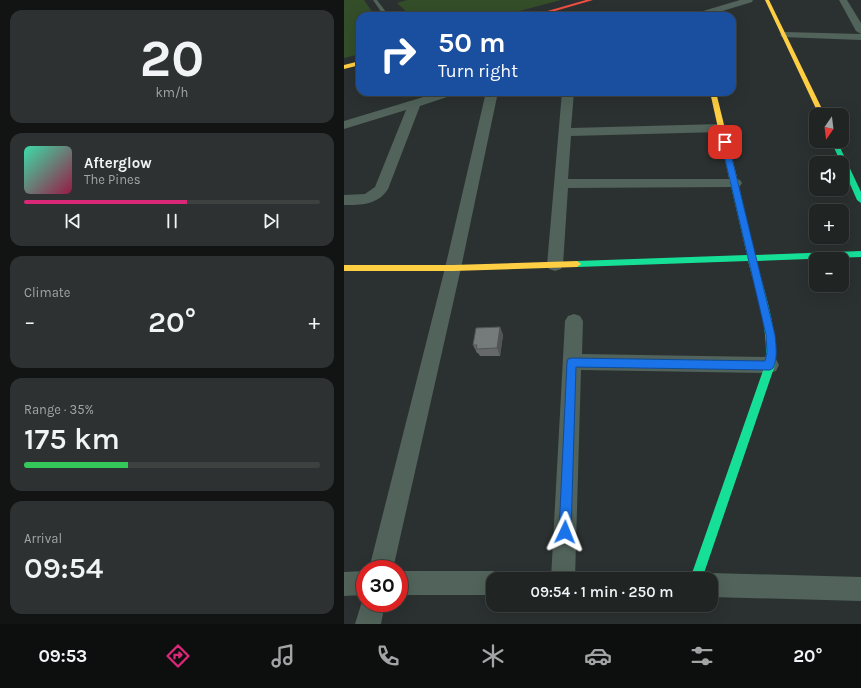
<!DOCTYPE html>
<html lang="en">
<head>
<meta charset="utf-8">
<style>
  body { margin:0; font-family:Karla,sans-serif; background:#2d3131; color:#f1f3f6; height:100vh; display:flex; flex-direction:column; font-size:15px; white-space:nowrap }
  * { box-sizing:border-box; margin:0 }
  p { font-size:13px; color:#a2a5a6 }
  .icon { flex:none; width:22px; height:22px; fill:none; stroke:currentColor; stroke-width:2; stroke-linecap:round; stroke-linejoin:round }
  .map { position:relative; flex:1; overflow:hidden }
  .panel { display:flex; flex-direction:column; gap:10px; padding:10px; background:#121414; width:344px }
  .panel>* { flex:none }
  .banner { position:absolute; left:12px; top:12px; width:380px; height:84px; border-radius:12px; box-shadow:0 4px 16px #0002,0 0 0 1px #3d4241; background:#1a4fa0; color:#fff; overflow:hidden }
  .needle { width:26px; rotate:194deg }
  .tools { position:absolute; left:465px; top:108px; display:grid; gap:8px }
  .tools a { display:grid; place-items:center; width:40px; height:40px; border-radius:8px; background:#202524; box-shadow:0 4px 16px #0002,0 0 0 1px #3d4241; font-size:20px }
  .speed { position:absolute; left:12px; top:560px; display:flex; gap:8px; font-size:20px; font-weight:700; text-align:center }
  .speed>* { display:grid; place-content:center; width:52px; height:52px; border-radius:50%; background:#202524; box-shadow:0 4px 16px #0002,0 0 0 1px #3d4241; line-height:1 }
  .speed .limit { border:6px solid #d22; background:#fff; color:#111 }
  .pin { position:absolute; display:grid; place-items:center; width:34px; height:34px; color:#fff; margin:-17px; border-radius:8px; box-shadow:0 2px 6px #0006 }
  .me { position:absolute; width:44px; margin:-22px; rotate:2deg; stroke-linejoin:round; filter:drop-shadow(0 0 3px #0008) }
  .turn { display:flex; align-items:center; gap:14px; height:84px; padding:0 16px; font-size:18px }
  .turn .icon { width:52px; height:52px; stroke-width:2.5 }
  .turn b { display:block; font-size:28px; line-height:34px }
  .big { font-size:30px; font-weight:600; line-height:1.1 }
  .panel .widget { flex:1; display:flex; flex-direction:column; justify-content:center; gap:6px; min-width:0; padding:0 14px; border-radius:12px; background:#2d3131 }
  .panel .dial { align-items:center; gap:0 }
  .dial b { font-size:52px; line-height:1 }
  .song { display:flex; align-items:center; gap:12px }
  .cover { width:48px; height:48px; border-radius:6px; background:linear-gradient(135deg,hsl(160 70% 55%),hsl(340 70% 35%)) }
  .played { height:4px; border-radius:2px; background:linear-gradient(90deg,#db2777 55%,#3d4241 55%) }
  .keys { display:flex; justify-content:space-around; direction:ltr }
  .heat { display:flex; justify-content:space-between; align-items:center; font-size:22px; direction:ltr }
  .charge { height:6px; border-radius:3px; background:linear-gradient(90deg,#34c759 35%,#3d4241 0) }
  .trip { position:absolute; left:142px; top:572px; width:232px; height:40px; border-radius:12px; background:#202524; box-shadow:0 4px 16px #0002,0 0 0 1px #3d4241; font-weight:600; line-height:40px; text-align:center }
  .tab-bar { display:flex; height:64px; justify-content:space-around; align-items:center; background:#0d0f0e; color:#a2a5a6 }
  .tab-bar .icon { width:28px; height:28px }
  .tab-bar .active { color:#db2777 }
  .tab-bar b { font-size:18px; color:#f1f3f6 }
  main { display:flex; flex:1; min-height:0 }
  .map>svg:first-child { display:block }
</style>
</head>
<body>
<main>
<section class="panel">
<div class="widget dial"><b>20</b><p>km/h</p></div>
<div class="widget">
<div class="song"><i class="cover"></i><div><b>Afterglow</b><p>The Pines</p></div></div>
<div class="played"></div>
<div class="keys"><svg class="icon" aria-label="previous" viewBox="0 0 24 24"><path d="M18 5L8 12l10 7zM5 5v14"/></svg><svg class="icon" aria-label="pause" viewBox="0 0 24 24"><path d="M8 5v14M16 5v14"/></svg><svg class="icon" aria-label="next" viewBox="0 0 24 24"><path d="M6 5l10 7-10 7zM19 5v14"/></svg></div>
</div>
<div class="widget"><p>Climate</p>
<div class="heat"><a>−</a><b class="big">20°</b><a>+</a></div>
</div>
<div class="widget"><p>Range · 35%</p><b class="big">175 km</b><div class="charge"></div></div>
<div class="widget"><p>Arrival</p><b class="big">09:54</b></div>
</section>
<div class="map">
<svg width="517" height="624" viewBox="0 0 517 624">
  <rect width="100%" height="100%" fill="#2b3130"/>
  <!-- green -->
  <g fill="#334e29">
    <polygon points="0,0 20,0 31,16 16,16 16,54 0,58"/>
    <polygon points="63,0 217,0 156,16 67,16 53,3"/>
  </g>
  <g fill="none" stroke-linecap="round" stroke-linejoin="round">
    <!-- lane -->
    <polygon fill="#51635a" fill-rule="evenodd" points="29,0 33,0 45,16 40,16"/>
    <!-- street -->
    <g fill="#51635a" fill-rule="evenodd">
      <polygon points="396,0 409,0 408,2 362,16 347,16 349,14"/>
      <polygon points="495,0 503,0 517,23 517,34 512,31"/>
      <polygon points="441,32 517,34 517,40 438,37 436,35"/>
      <path d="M 96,92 L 114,92 L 112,94 L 76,106 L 44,189 C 34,205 17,205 0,205 L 0,195 L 21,194 L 31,187 L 62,110 L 0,129 L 0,121 Z"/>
      <polygon points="142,92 154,92 117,268 49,569 25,569 101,268"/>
      <polygon points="218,92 230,92 227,128 377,124 381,125 383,128 381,131 377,132 227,136 224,179 391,179 396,180 398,183 396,186 391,187 224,188 219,265 217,269 211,271 205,269 203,265"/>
      <polygon points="230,314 236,316 239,321 238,354 426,357 432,359 435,365 432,371 426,373 237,370 231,579 207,579 221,321 224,316"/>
      <polygon points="21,571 21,603 41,603 37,624 11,624 20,595 0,596 0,572"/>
      <polygon points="55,571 149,571 157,575 159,579 149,579 149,595 55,595"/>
      <polygon points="367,573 517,577 517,601 367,597 367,579 357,579 358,576"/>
    </g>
    <!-- fast -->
    <g fill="#16e098" fill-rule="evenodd">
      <polygon points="487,141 493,141 517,192 517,203 513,200 498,166 498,163 497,163"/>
      <path d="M 387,180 L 390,180 L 394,182 L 411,255 L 517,251 L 517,257 L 413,261 C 420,292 435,333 431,365 L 358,579 L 346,579 L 421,365 C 426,334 412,292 404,261 L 233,267 L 229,264 L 233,261 L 403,255 L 386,182 Z"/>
    </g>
    <!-- slow -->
    <g fill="#ffcf43" fill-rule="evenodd">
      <polygon points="421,0 425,0 481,115 475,115"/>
      <polygon points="16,61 16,65 0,69 0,65"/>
      <polygon points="366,92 372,92 394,182 393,184 390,184 386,182"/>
      <polygon points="233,261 237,264 233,267 109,271 0,271 0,265 109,265"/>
    </g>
    <!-- jam -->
    <polygon fill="#f24e42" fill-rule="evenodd" points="242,0 249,0 194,16 186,16"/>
  </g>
  <!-- wall -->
  <polygon fill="#656969" points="156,327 159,335 156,356 136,356 134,353 133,353 129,345"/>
  <!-- shaded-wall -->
  <polygon fill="#525555" points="156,327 159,335 156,356 153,348"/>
  <!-- building -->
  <polygon fill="#757a7a" stroke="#525555" points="156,327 153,348 132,349 133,345 129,345 132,328"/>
  <!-- route -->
  <path fill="#1a73e8" stroke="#114b97" d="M 378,140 L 384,142 L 431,335 C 432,346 434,358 429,368 L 426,370 L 232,367 L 227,532 L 225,537 L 221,539 L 217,537 L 215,532 L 223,362 L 224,359 L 228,358 L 421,361 L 423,352 L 422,335 L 377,142 Z"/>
</svg>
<div class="tools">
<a><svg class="needle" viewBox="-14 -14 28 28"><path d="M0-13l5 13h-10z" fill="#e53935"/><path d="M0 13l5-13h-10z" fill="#a2a5a6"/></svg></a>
<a><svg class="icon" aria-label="sound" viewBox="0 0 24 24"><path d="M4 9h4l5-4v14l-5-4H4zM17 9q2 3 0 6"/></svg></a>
<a>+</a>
<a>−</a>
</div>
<div class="speed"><div class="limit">30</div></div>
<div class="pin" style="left:381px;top:142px;background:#d93025"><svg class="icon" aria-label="arrive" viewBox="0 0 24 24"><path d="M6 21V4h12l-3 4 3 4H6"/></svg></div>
<svg class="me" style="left:221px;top:532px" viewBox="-20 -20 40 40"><path d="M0-17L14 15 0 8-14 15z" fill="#1a73e8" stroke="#fff" stroke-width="4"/></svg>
<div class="trip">09:54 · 1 min · 250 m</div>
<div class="banner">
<div class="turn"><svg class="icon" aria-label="right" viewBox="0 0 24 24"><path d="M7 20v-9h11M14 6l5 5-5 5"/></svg><div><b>50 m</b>Turn right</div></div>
</div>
</div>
</main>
<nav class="tab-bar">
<b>09:53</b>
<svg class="icon active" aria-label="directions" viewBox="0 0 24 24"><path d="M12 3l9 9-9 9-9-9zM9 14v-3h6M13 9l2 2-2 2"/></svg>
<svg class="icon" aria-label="music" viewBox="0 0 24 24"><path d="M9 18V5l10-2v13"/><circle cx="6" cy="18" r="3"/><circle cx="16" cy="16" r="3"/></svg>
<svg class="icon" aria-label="phone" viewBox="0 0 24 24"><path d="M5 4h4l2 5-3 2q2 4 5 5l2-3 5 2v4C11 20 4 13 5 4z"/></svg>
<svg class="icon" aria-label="climate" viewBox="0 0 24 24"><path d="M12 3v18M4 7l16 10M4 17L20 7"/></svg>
<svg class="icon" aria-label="car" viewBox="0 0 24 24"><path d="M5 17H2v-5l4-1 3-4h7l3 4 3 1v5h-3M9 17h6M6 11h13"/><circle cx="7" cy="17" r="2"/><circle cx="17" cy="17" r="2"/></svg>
<svg class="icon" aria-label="filters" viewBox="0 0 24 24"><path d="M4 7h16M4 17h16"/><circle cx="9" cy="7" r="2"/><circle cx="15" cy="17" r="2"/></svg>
<b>20°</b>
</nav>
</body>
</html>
